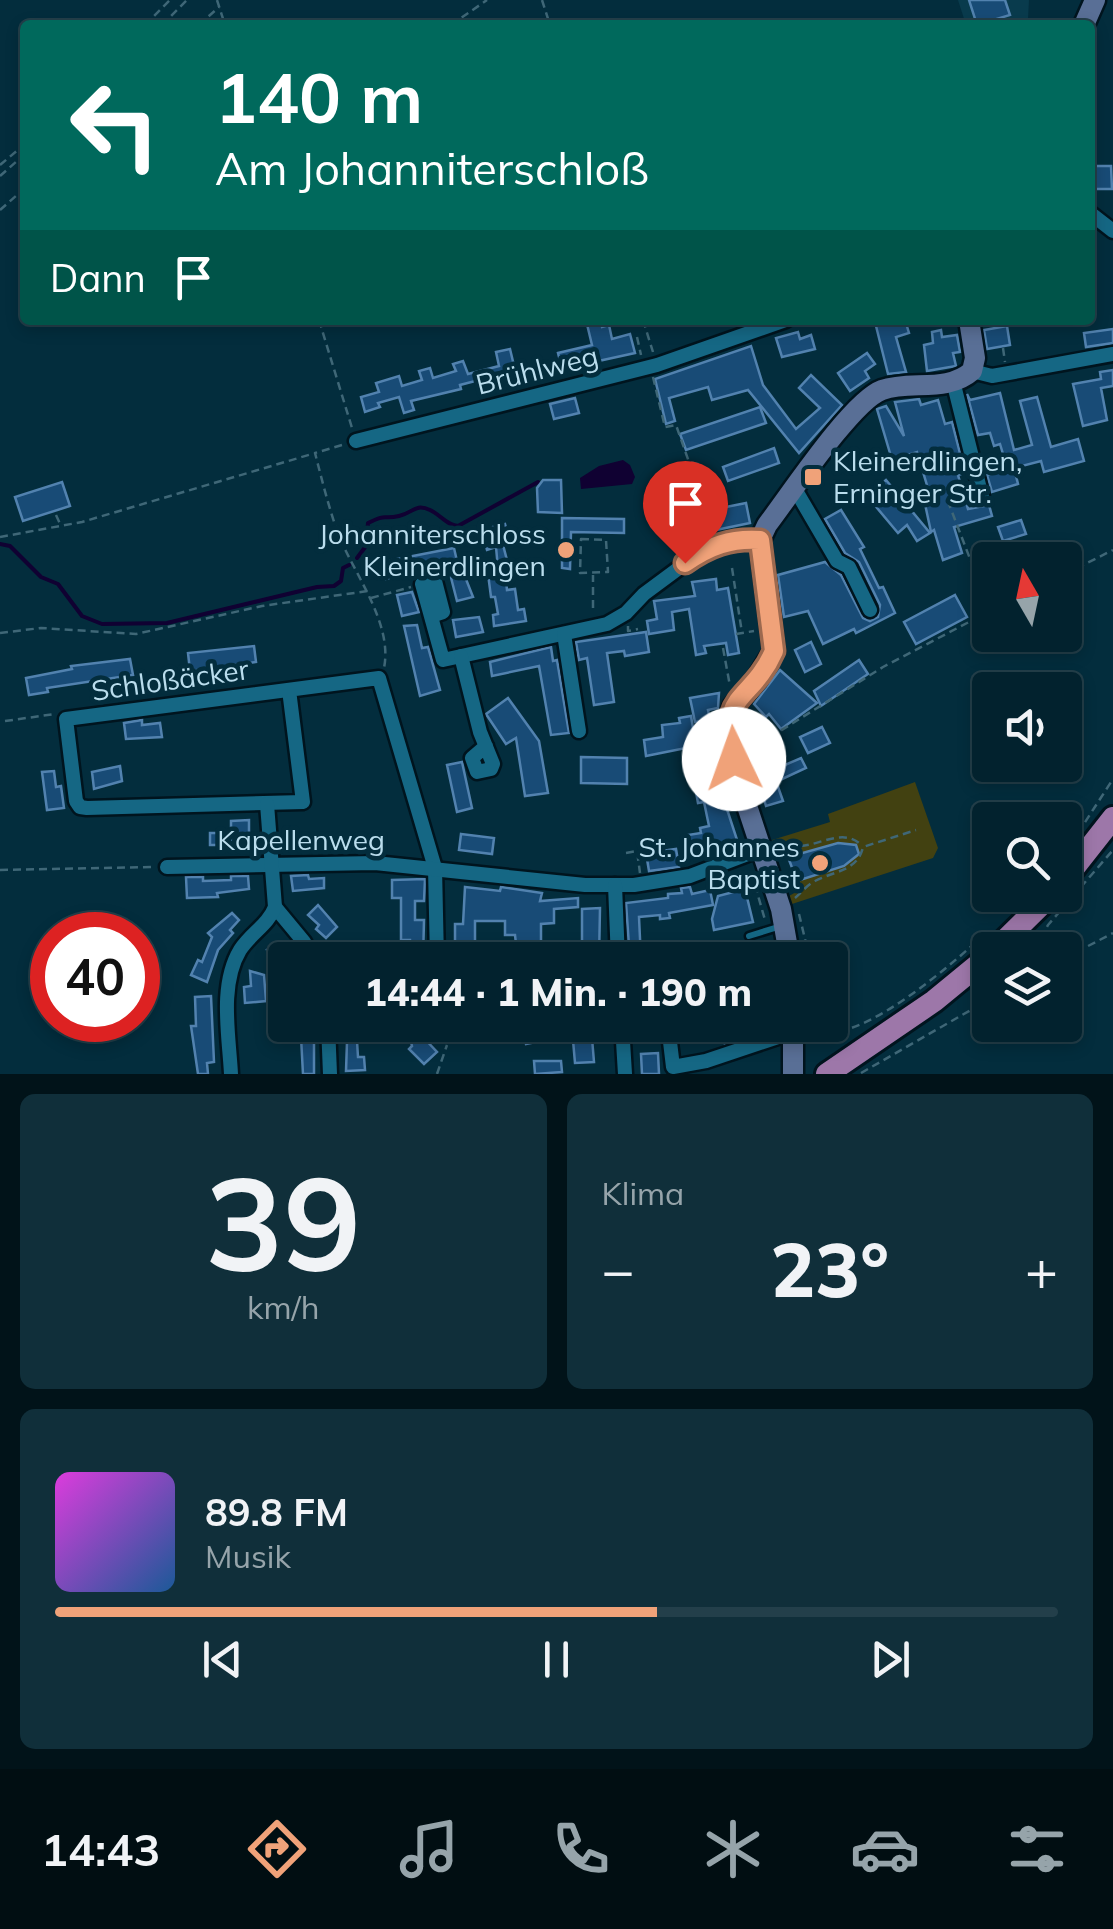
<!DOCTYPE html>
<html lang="de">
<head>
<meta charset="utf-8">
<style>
  body { margin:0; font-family:Mulish,sans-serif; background:#102f3a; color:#f1f3f6; height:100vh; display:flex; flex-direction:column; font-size:38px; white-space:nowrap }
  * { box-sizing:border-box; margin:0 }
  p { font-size:32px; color:#96a4aa }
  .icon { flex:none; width:55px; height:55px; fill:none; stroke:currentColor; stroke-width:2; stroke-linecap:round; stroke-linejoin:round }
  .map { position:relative; height:1074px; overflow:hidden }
  .side { display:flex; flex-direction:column; gap:20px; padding:20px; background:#011319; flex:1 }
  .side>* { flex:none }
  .guide { position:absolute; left:20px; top:20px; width:1075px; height:305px; border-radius:10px; box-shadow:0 5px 15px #0003,0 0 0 2px #233f4a; background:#00695c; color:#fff; overflow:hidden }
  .needle { width:65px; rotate:351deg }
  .fabs { position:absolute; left:972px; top:542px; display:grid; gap:20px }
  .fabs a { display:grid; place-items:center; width:110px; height:110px; border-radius:10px; background:#02222e; box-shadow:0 5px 15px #0003,0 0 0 2px #233f4a; font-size:50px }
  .speed { position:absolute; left:30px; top:912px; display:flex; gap:20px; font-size:50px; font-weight:700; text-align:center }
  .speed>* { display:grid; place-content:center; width:130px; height:130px; border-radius:50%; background:#02222e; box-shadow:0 5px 15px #0003,0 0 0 2px #233f4a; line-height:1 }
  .speed .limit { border:15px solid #d22; background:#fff; color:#111 }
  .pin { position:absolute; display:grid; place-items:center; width:85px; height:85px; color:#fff; margin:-102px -42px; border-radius:50% 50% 50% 0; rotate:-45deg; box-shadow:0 0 10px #0007 }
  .pin .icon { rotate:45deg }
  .me { position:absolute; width:110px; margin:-55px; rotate:357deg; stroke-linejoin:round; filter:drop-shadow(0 0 8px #0008) }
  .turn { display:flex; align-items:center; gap:35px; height:210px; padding:0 30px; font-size:45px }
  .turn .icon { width:130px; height:130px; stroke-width:2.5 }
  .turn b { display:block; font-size:70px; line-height:85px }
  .then { display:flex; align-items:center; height:95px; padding:0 30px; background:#0003; gap:20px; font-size:38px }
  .big { font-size:75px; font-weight:800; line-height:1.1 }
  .side .card { flex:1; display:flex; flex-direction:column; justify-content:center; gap:15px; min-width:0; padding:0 35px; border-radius:15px; background:#102f3a }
  .side .dial { align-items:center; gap:0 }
  .dial b { font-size:130px; line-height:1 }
  .song { display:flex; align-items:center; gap:30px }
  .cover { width:120px; height:120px; border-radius:15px; background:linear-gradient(135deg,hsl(300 70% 55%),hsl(210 70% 35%)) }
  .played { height:10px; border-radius:5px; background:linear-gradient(90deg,#f0a279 60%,#233f4a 60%) }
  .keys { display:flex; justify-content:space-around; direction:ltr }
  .heat { display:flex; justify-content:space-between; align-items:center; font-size:55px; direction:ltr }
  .side .tiles { flex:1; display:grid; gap:20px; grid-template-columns:1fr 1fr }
  .card:last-child { grid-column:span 2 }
  .trip { position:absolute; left:268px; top:942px; width:580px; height:100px; border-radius:10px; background:#02222e; box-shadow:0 5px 15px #0003,0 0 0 2px #233f4a; font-weight:800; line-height:100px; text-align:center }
  .menu { display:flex; height:160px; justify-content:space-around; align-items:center; background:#010e12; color:#96a4aa }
  .menu .icon { width:70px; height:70px }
  .menu .selected { color:#f0a279 }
  .menu b { font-size:45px; color:#f1f3f6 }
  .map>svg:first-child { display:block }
</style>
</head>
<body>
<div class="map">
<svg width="1113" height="1074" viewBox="0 0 1113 1074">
  <rect width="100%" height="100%" fill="#032d3d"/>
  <!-- built -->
  <polygon fill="#093b4d" points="958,0 1029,0 1028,19 1007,25 966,25"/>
  <!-- green -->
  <polygon fill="#424111" points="915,782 938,848 933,858 792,904 789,896 798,891 797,881 845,866 858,854 856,846 838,843 788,857 784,849 775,850 772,840 830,822 828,814"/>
  <!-- water -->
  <polygon fill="#100132" points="623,460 630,465 635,477 632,484 581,489 580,478 599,466"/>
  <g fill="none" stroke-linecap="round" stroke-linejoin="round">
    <!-- stream -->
    <g stroke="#100132" stroke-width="4">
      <polyline points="0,544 10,546 41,577 58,584 82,616 102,624 167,623 317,587 334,586 341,581 343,568 349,565"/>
      <path d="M 357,558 L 366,546 L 368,523 C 388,513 382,520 399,516 C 413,513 415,503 430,510 C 441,515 446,525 458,526 L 538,482"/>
    </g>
  </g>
  <!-- building -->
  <g fill="#184b76" stroke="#5282af" stroke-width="2.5">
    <polygon points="969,0 1005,0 1010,15 977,25"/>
    <polygon points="1090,166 1111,166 1112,189 1090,189"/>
    <polygon points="586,320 600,320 602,327 609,325 612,339 630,334 635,353 562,369 558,353 592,345"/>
    <polygon points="905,320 909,333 896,337 906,372 888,374 875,322"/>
    <polygon points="1007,326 1010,345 987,349 984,330"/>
    <polygon points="1113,329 1113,343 1086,347 1084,333"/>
    <polygon points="941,330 942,337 957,335 960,352 953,353 956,366 927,371 924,345 933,343 932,332"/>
    <polygon points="798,332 800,339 811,335 815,349 782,357 776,338"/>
    <polygon points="751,346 763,385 796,429 820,408 799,388 811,375 842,405 799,453 748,390 712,400 708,387 669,398 675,421 666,424 655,379"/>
    <polygon points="510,349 516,374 503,377 505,386 482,392 479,380 460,385 461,389 411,401 414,410 404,413 399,397 378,403 380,407 365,412 361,397 379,392 376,383 399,376 402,386 422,380 419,371 430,368 433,378 456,371 453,364 463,361 468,374 499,366 496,352"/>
    <polygon points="867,353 875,364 865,371 869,378 850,391 838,373"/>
    <polygon points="1113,370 1113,386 1101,388 1107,420 1083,426 1073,384 1101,379 1100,372"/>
    <polygon points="1000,393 1014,450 1032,445 1020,401 1037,397 1051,447 1078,439 1084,461 1044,472 1041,461 1014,468 1018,484 992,492 987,475 1000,471 999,466 1006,464 1000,444 994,446 990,433 978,435 967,394 970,400"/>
    <polygon points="575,398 579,413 554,419 550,404"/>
    <polygon points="919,399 921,405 938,400 945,424 952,422 965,473 958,475 968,509 989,505 992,516 954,527 962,553 943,560 934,530 931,532 925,504 932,502 917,452 892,460 877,409 886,406 904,436 895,402"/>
    <polygon points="760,407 766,423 686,450 680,434"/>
    <polygon points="774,448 779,463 728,481 723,467"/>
    <polygon points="693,464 706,511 746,503 750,523 711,531 713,537 696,541 676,469"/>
    <polygon points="543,480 561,480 562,513 538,512 537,488"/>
    <polygon points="886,480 930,533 917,541 907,525 898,533 867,496"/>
    <polygon points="62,482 70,506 23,521 15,497"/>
    <polygon points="841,510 864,547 860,549 879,588 883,587 895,613 856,633 854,629 823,644 808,611 784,617 778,575 825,562 841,575 863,618 870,621 878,617 880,605 859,562 845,553 825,519"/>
    <polygon points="562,518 624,519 624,533 571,532 570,569 562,568"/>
    <polygon points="1021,520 1026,534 1003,541 998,527"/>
    <polygon points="505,524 508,535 501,537 509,568 498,569 496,547 487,550 481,530"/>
    <polygon points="454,548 459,570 462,569 473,597 457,601 447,562 386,579 382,562"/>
    <polygon points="505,571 507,590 515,589 518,610 524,609 526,621 494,626 493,615 498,614 495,597 491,597 488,574"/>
    <polygon points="716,579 717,590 728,588 739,653 728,655 726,643 704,646 706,653 696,655 689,609 672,612 674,630 649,634 647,621 657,619 654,601 695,596 692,582"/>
    <polygon points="412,592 419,612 402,616 397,595"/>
    <polygon points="955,595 967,617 916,644 904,622"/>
    <polygon points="479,617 483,632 456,637 453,620"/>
    <polygon points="417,625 422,648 428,647 440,690 420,696 404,626"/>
    <polygon points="646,632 649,652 625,656 624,651 607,653 614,702 594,705 587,658 579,660 576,642"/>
    <polygon points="811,642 821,664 805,672 795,650"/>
    <polygon points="254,646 256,662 190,671 188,653"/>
    <polygon points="551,647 553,661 557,660 569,733 551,735 539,666 492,676 490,662"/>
    <polygon points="130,659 133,675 47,688 48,692 29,695 26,678 72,669 71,666"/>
    <polygon points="859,660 868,674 821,706 814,691"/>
    <polygon points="780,670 817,703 781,729 769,714 766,717 754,704"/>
    <polygon points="719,693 718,708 708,710 710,720 695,722 690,698"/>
    <polygon points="508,698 539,741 548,793 525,796 516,738 506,744 486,714"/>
    <polygon points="691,716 696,746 646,756 644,740 663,737 662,725 680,723 679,718"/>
    <polygon points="142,720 142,725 160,723 162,737 126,739 124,723"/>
    <polygon points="822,727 830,743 808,753 800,737"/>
    <polygon points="714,739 724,787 717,788 721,807 726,806 739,846 720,852 719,849 688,854 688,835 701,833 700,828 709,826 704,802 698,803 696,792 702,791 701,781 705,780 699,742"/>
    <polygon points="581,757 627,758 627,784 581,783"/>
    <polygon points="783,758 785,765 801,758 806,768 780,780 772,762"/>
    <polygon points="462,762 472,808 457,812 447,765"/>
    <polygon points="120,766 122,781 94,789 92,772"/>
    <polygon points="54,771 56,787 61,786 64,808 47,810 42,772"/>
    <polygon points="776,781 783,801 766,806 760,786"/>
    <polygon points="249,820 249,836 231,837 231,845 210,845 210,833 231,833 231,821"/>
    <polygon points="461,834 494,838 492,854 459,850"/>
    <polygon points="838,843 856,845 859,854 844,866 797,881 788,857"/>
    <polygon points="676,849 679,867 649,871 646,853"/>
    <polygon points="308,875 309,879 324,878 324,888 293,891 291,876"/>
    <polygon points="231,876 248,876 249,889 217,893 218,897 187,898 186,877 203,877 203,881 231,880"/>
    <polygon points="425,879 424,901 415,901 415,920 424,920 423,960 411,960 410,940 401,940 401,898 392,898 392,880"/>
    <polygon points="465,887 500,891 501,887 542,893 540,901 578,898 578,907 554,909 554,923 541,924 541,943 516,944 515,935 505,935 505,921 475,921 475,943 469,943 469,960 459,960 459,943 455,943 455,924 463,924"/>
    <polygon points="690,887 692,894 710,890 713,905 669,913 670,918 660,919 660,915 639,917 641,960 630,960 626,903 668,898 668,894 682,893 681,888"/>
    <polygon points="745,889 753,922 714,930 712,919 718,896"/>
    <polygon points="318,905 337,927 326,938 316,929 319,925 308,915"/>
    <polygon points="600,908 599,960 582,960 582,909"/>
    <polygon points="232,913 239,920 230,930 233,933 218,950 207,982 191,975 198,960 202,962 212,937 208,933"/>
    <polygon points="282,943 289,957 285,959 285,985 280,974 277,976 267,950"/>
    <polygon points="250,971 264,975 266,1001 245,1003 244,987 251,986"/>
    <polygon points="211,996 214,1062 207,1063 208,1074 198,1074 191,1026 196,1026 195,997"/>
    <polygon points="293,1025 314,1025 314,1074 303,1074 301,1037 294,1038"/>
    <polygon points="522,1025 543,1025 546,1040 526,1044"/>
    <polygon points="700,1025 735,1025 736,1040 725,1043 725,1039 702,1041"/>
    <polygon points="420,1027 422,1036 437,1052 424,1064 409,1049 412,1046 408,1030"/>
    <polygon points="592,1038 594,1062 575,1063 573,1040"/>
    <polygon points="357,1041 358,1057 364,1057 365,1070 346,1071 347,1042"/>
    <polygon points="658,1053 659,1074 642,1074 641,1054"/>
    <polygon points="534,1061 561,1061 562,1072 535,1074"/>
  </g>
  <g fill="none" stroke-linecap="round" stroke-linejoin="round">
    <!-- lane casing -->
    <g stroke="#00141e" stroke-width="11">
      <polyline id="lane" points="749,936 778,927"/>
    </g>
    <!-- street casing -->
    <g stroke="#00141e" stroke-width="19">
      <g id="street">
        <polyline points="1090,213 1113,231"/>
        <polyline points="972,371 992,376 1113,354"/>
        <polyline points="953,381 982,497"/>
        <polyline points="356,441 657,365 786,320"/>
        <polyline points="795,489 837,561 849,567 870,610"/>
        <polyline points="431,616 443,612 435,581 422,584 443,660 607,624 626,613 644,594 702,551 742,539 760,540"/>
        <polyline points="564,634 579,731"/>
        <polyline points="461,656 480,732 493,764 491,769 477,772 472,758 486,746"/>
        <polyline points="289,690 303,802 87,808 80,807 76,801 66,719 379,678 435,868 437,960"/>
        <polyline points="167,867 375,863 585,885 634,885 690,876 761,849"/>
        <polyline points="615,885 618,960"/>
        <polyline points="275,907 304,942 313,960"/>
        <polyline points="328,1025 330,1074"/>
        <polyline points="441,1025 444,1032 450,1034 490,1025"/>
        <polyline points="622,1025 625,1074"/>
        <polyline points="668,1025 673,1067 706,1061 793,1032"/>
        <path d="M 231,1074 C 229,1035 219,985 240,950 C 251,933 268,925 275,907 L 267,804"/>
      </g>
    </g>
    <!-- secondary casing -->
    <g stroke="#00141e" stroke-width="25">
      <g id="secondary">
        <polyline points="1084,25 1095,0"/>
        <path d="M 790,960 L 781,909 L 748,809 L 727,725 L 733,707 L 757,679 L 774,651 L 760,540 L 767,525 C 790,495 852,401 882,390 C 911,380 947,393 972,371 L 975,358 L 969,320"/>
        <polyline points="793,1074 793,1025"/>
      </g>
    </g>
    <!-- primary casing -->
    <g stroke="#00141e" stroke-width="28">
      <g id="primary">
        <polyline points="1065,879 1113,818"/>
        <polyline points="995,950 1051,895"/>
        <polyline points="827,1074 934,1001 990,955"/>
      </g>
    </g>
    <!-- path -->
    <g stroke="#3f6777" stroke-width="2.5" stroke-dasharray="8 5" stroke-linecap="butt">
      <polyline points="217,0 225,25"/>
      <polyline points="542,0 550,25"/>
      <polyline points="145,25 170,0"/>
      <polyline points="162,25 187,0"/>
      <polyline points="199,25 219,7"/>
      <polyline points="451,25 487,0"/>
      <polyline points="0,165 25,144"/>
      <polyline points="0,176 25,154"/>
      <polyline points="0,210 25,188"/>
      <polyline points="319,320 352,428"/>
      <polyline points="643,320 653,352"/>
      <polyline points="637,337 641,355"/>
      <polyline points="1003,348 1005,362"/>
      <polyline points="653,377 665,427 676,425 689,462 698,464 703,485 708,488"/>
      <path d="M 342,445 L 315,453 C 322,480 329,509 339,536 C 355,575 393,624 384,668"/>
      <polyline points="56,515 61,526"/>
      <polyline points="0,537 82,522 312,454"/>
      <polygon points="581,539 606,540 608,572 580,573"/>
      <polyline points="732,568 742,633"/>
      <polyline points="1065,574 1113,550"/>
      <polyline points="371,598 411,587"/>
      <polyline points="593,608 593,575"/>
      <polyline points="628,626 628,631 638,629"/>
      <polyline points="0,633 41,628 136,634 262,606 368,591"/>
      <polyline points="736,634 754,631"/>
      <polyline points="723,648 730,686"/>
      <polyline points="5,721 55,714"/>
      <polyline points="748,751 883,667 990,611 949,504 971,498"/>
      <polyline points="1078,833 1113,779"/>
      <path d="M 775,844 C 784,844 791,847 800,846 C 821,845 845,827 862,846"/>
      <polyline points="626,853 637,851 640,873"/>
      <polyline points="0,870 153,867"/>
      <polyline points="755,885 765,920"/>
      <polyline points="738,887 755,881"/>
      <path d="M 795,898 C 801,893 807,885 815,881 C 834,871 858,871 863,847 L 916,830"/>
      <polyline points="799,914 810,960"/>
      <polyline points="1035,950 1048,925 1113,850"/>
      <polyline points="1065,958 1113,933"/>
      <path d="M 817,1025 L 825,1033 C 872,1034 951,965 985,934"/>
      <polyline points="861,1073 990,999"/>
      <polyline points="437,1074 447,1045"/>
    </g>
    <!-- lane -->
    <use href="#lane" stroke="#156784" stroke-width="6"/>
    <!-- street -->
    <use href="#street" stroke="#156784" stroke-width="14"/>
    <!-- secondary -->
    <use href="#secondary" stroke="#596f96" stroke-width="20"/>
    <!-- primary -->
    <use href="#primary" stroke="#9d77a9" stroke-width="22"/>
  </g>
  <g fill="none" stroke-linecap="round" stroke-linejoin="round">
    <!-- route casing -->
    <g stroke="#9c694f" stroke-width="25">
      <path id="route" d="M 685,563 C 709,546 731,538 760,540 L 774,651 C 751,703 717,692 734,759"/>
    </g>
    <!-- route -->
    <use href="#route" stroke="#f0a279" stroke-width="18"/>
  </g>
  <!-- markers -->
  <g fill="#f0a279" stroke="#032d3d" stroke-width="4">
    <rect x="803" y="467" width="20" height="20" rx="5"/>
    <circle cx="566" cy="550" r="10"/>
    <circle cx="820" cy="863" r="10"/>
  </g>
  <g text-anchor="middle" stroke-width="9" stroke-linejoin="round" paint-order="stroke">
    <!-- street labels -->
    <g font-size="28" fill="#badded" stroke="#032d3d">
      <text transform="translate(537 370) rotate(-14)" y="10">Brühlweg</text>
      <text transform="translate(170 680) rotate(-8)" y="10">Schloßäcker</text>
      <text x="301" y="850">Kapellenweg</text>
    </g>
    <!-- poi labels -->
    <g font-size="28" fill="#badded" stroke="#032d3d" text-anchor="end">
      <text x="833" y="471" text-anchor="start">Kleinerdlingen,<tspan x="833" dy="32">Erninger Str.</tspan></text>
      <text x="546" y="544">Johanniterschloss<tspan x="546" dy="32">Kleinerdlingen</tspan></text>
      <text x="800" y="857">St. Johannes<tspan x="800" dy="32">Baptist</tspan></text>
    </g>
  </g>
</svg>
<div class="fabs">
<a><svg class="needle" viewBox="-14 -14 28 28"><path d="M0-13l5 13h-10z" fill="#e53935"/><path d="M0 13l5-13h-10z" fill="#96a4aa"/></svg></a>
<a><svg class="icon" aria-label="sound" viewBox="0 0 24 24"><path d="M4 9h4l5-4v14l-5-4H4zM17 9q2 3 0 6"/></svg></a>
<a><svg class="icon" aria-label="search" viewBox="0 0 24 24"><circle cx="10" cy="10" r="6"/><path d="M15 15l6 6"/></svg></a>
<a><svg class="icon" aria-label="layers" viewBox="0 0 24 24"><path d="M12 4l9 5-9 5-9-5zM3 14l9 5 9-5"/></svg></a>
</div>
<div class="speed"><div class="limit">40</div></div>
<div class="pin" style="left:685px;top:563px;background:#d93025"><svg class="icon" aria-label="arrive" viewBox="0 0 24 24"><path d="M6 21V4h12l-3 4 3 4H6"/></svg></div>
<svg class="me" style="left:734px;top:759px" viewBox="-20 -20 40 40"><circle r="19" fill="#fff"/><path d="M0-13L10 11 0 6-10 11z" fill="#f0a279"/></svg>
<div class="trip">14:44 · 1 Min. · 190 m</div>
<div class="guide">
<div class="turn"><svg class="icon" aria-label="left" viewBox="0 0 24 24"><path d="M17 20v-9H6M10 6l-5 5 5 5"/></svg><div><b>140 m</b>Am Johanniterschloß</div></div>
<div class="then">Dann<svg class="icon" aria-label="arrive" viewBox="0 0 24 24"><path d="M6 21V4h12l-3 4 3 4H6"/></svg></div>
</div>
</div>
<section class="side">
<div class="tiles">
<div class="card dial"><b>39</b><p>km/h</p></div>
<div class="card"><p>Klima</p>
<div class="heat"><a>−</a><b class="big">23°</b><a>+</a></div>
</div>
<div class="card">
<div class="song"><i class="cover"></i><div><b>89.8 FM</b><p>Musik</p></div></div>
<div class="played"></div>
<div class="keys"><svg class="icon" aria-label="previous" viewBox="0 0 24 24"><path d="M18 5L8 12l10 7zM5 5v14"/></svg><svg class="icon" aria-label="pause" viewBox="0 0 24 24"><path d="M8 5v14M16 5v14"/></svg><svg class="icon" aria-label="next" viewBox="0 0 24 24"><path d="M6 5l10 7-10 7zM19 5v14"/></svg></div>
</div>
</div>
</section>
<nav class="menu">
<b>14:43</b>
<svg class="icon selected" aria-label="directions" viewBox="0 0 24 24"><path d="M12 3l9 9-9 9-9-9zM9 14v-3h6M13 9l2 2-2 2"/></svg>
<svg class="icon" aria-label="music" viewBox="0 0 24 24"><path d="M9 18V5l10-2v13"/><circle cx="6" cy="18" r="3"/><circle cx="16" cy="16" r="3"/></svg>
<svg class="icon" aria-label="phone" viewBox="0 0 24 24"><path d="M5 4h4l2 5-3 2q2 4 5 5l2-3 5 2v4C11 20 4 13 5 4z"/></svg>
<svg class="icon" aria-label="climate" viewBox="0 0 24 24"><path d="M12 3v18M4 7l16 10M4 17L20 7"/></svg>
<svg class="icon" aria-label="car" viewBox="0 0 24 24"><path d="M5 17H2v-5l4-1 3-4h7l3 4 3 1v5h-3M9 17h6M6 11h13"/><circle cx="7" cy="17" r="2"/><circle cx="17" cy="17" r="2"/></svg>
<svg class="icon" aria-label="filters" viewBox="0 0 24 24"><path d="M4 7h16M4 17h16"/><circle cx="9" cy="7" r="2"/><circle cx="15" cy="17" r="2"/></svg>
</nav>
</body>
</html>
